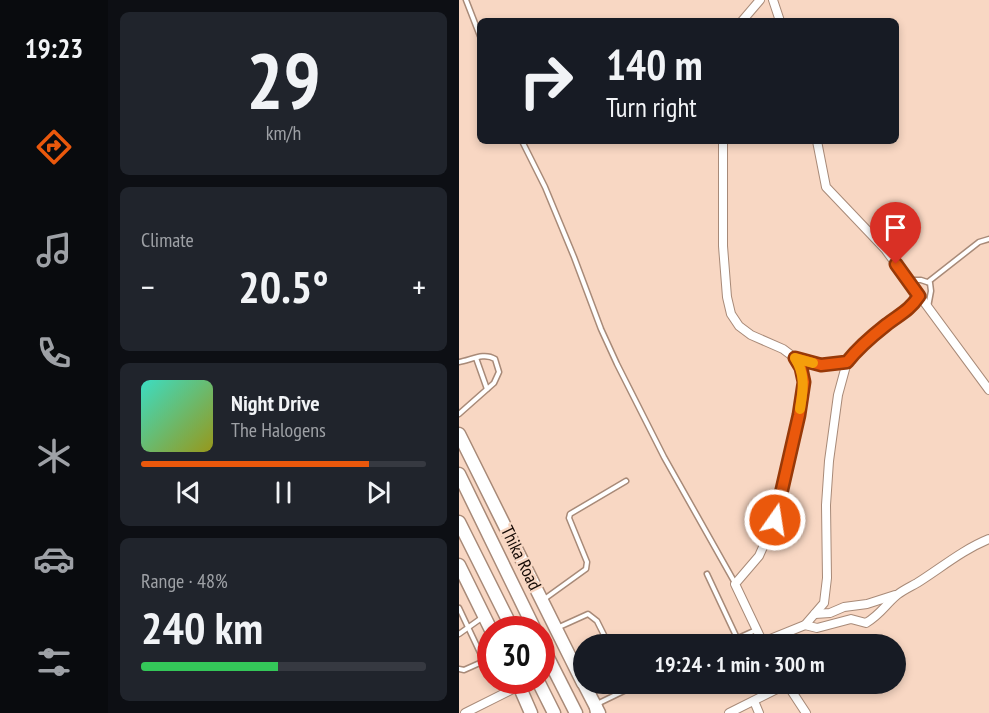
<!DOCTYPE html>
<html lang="en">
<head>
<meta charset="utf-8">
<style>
  body { margin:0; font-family:"PT Sans Narrow",sans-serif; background:#20242c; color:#f1f3f6; height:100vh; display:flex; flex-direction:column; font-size:22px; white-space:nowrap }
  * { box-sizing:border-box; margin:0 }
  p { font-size:20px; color:#9ea1a6 }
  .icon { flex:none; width:33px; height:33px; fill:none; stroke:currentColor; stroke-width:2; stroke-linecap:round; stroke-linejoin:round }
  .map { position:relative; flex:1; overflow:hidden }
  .details { display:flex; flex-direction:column; gap:12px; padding:12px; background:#0d0f14; width:351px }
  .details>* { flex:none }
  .guide { position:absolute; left:18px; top:18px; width:422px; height:126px; border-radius:9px; box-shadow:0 3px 9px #0003; background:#171b24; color:#f1f3f6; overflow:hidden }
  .speed { position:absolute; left:18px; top:616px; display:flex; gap:12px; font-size:30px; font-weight:700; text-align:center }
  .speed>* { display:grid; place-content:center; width:78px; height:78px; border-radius:50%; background:#171b24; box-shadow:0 3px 9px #0003; line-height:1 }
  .speed .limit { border:9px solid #d22; background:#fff; color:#111 }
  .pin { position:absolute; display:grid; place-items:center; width:51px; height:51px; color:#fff; margin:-62px -26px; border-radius:50% 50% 50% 0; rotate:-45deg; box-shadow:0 0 6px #0007 }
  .pin .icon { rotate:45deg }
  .me { position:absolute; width:66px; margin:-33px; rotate:13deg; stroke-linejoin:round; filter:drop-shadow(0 0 4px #0008) }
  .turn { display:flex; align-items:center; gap:21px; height:126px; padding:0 30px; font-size:27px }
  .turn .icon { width:78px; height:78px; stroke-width:2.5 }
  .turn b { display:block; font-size:42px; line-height:51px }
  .big { font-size:45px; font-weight:700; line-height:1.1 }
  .details .tile { flex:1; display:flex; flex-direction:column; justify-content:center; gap:9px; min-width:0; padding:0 21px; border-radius:9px; background:#20242c }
  .details .dial { align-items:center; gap:0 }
  .dial b { font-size:78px; line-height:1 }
  .song { display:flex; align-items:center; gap:18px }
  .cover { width:72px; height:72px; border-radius:9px; background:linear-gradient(135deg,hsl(170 70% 55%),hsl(60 70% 35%)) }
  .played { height:6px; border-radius:3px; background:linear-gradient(90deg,#ea580c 80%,#363941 80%) }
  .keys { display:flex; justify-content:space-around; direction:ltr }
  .heat { display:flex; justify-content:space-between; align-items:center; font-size:33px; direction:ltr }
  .charge { height:9px; border-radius:4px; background:linear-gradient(90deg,#34c759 48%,#363941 0) }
  .trip { position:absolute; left:114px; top:634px; width:333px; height:60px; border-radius:30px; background:#171b24; box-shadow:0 3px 9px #0003; font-weight:700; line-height:60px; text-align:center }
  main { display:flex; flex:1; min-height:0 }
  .tabs { display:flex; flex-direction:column; width:108px; justify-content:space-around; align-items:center; background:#090b0e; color:#9ea1a6 }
  .tabs .icon { width:42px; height:42px }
  .tabs .selected { color:#ea580c }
  .tabs b { font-size:27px; color:#f1f3f6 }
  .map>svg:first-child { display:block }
</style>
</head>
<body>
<main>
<nav class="tabs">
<b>19:23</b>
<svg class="icon selected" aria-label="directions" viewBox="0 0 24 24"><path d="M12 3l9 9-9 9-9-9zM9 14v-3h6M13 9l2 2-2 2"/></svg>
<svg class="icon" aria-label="music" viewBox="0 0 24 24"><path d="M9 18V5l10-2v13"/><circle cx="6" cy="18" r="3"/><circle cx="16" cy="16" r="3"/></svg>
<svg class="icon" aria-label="phone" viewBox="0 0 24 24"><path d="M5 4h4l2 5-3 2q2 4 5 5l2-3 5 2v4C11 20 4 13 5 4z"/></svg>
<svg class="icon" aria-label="climate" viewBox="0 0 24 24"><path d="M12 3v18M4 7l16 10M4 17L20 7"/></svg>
<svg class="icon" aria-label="car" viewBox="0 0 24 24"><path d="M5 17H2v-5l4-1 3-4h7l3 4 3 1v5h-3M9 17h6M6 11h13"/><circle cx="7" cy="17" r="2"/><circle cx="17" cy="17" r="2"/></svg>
<svg class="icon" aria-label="filters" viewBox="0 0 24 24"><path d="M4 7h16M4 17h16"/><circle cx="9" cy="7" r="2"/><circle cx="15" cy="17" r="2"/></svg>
</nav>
<section class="details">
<div class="tile dial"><b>29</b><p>km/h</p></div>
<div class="tile"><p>Climate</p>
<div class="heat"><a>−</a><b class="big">20.5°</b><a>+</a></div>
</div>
<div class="tile">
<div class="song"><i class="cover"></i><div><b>Night Drive</b><p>The Halogens</p></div></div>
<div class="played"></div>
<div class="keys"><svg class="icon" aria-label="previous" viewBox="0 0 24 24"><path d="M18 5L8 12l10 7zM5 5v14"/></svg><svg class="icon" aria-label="pause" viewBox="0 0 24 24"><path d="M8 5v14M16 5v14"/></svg><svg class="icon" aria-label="next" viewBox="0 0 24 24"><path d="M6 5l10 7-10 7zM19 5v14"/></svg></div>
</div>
<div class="tile"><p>Range · 48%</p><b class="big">240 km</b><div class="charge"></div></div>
</section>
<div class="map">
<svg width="530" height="713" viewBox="0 0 530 713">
  <rect width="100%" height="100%" fill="#f8d7c3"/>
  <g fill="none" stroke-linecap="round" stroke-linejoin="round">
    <!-- service casing -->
    <g stroke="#a88a78" stroke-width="7">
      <g id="service">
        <polyline points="7,0 21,36"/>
        <polyline points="63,141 86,187 115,257 142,329 158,364 205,457 276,583"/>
        <polyline points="449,280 462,280 471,283 472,291 469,307"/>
        <polyline points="469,282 520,242 530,239"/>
        <polyline points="17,358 28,389"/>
        <path d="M 0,362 C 12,360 25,352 36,359 L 40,372 L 35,383 L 0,414"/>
        <polyline points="248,574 278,638"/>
        <polyline points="84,600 127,569 128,562 110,518 111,514 167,481"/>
        <polyline points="0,608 25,661"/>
        <polyline points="98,628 129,614 138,621 150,645"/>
        <polyline points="0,634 24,617"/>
        <polyline points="264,645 297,630"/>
        <polyline points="0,669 5,670 32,658"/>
        <polyline points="171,688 181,684"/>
        <polyline points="138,704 171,688 169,684"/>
      </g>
    </g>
    <!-- minor casing -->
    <g stroke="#a88a78" stroke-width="10">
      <g id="minor">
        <polyline points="314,0 321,21"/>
        <polyline points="283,21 301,0"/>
        <polyline points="264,141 264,246 268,297 272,314 280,326 292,335 324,349 336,358 342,368 345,382 340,415 316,520 300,556 276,584 305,645"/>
        <polyline points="358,141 367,187 426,249 530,390"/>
        <polyline points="336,358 362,365 388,362"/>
        <polyline points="356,614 371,613 385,607 408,604 436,595"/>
        <path d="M 346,625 L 358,628 L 392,619 L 407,623 C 422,614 426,605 438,595 C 444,590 451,587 458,583 C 482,568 503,550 530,539"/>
        <polyline points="304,642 346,625 365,603 368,578 367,505 370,461 379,395 388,362 405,343 429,323 450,310 460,296"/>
        <polyline points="328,684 347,713"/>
        <polyline points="295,701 300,713"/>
        <polyline points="6,713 60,686"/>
        <polyline points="270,713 328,684"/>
      </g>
    </g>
    <!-- primary casing -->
    <g stroke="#a88a78" stroke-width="15">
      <g id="primary">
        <polyline points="0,434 124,683"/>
        <polyline points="0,565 32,630"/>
        <polyline points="58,681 72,713"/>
        <polyline points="125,684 140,713"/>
      </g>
    </g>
    <!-- trunk casing -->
    <g stroke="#a88a78" stroke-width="15">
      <g id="trunk">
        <polyline points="0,474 76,630"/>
        <polyline points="0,522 54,630"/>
        <polyline points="82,644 117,713"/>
        <polyline points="79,681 95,713"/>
        <polyline points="137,707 138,713"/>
      </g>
    </g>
    <!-- service -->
    <use href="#service" stroke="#fff" stroke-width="4"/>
    <!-- minor -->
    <use href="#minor" stroke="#fff" stroke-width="8"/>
    <!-- primary -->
    <use href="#primary" stroke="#fff" stroke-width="12"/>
    <!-- trunk -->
    <use href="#trunk" stroke="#fff" stroke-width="12"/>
  </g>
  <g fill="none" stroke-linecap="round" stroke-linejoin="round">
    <!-- route casing -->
    <g stroke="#983908" stroke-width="15">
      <path id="route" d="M 316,520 L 340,415 L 345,382 L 342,368 L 336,358 L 362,365 L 388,362 C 399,348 413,336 427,325 C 441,314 450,311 460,296 L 437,264"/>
    </g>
    <!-- route -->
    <use href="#route" stroke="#ea580c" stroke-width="10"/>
    <!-- slow -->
    <path stroke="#f59e0b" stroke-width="10" d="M 341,409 C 344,390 347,375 336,358 L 354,363"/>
  </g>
  <g text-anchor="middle" stroke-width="5" stroke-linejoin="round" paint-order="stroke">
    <!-- street labels -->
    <g font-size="18" fill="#150a05" stroke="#f8d7c3">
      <text transform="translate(62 558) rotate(64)" y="6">Thika Road</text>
    </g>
  </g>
</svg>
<div class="speed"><div class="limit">30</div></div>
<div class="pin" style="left:437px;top:264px;background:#d93025"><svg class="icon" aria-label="arrive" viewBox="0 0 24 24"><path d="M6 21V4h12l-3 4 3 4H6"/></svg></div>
<svg class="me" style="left:316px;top:520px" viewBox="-20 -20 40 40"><circle r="17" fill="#ea580c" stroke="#fff" stroke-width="3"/><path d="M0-11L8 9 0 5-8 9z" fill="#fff"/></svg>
<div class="trip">19:24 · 1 min · 300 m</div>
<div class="guide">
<div class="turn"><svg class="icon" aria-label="right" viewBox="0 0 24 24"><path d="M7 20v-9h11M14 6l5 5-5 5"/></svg><div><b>140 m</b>Turn right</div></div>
</div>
</div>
</main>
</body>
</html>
